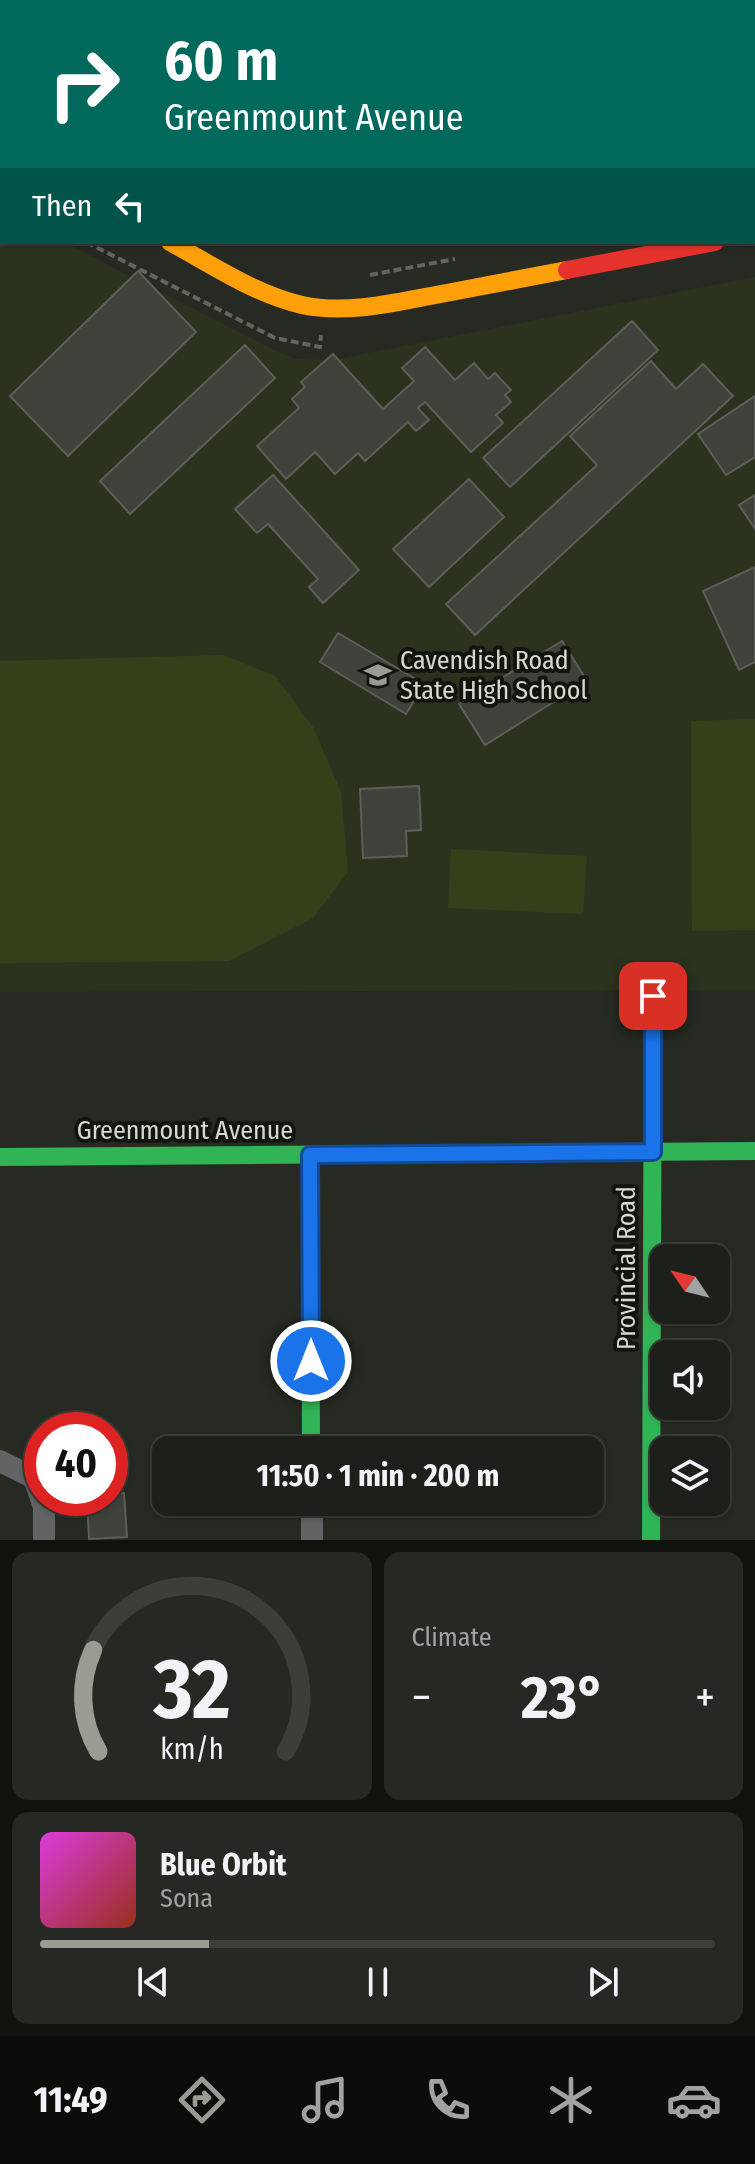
<!DOCTYPE html>
<html lang="en">
<head>
<meta charset="utf-8">
<style>
  body { margin:0; font-family:"Fira Sans Condensed",sans-serif; background:#252823; color:#f1f3f6; height:100vh; display:flex; flex-direction:column; font-size:30px; white-space:nowrap }
  * { box-sizing:border-box; margin:0 }
  p { font-size:26px; color:#a0a3a2 }
  .icon { flex:none; width:44px; height:44px; fill:none; stroke:currentColor; stroke-width:2; stroke-linecap:round; stroke-linejoin:round }
  .map { position:relative; height:1540px; overflow:hidden }
  .details { display:flex; flex-direction:column; gap:12px; padding:12px; background:#10120e; flex:1 }
  .details>* { flex:none }
  .hud { position:absolute; left:0px; top:0px; width:756px; height:244px; box-shadow:0 2px 6px #0004,0 0 0 2px #3b3e39; background:#00695c; color:#fff; overflow:hidden }
  .needle { width:52px; rotate:305deg }
  .tools { position:absolute; left:650px; top:1244px; display:grid; gap:16px }
  .tools a { display:grid; place-items:center; width:80px; height:80px; border-radius:16px; background:#1d201a; box-shadow:0 2px 6px #0004,0 0 0 2px #3b3e39; font-size:40px }
  .speed { position:absolute; left:24px; top:1412px; display:flex; gap:16px; font-size:40px; font-weight:700; text-align:center }
  .speed>* { display:grid; place-content:center; width:104px; height:104px; border-radius:50%; background:#1d201a; box-shadow:0 2px 6px #0004,0 0 0 2px #3b3e39; line-height:1 }
  .speed .limit { border:12px solid #d22; background:#fff; color:#111 }
  .pin { position:absolute; display:grid; place-items:center; width:68px; height:68px; color:#fff; margin:-34px; border-radius:16px; box-shadow:0 4px 12px #0006 }
  .me { position:absolute; width:88px; margin:-44px; rotate:0deg; stroke-linejoin:round; filter:drop-shadow(0 0 6px #0008) }
  .turn { display:flex; align-items:center; gap:28px; height:168px; padding:0 32px; font-size:36px }
  .turn .icon { width:104px; height:104px; stroke-width:2.5 }
  .turn b { display:block; font-size:56px; line-height:68px }
  .then { display:flex; align-items:center; height:76px; padding:0 32px; background:#0003; gap:16px; font-size:30px }
  .big { font-size:60px; font-weight:700; line-height:1.1 }
  .details .tile { flex:1; display:flex; flex-direction:column; justify-content:center; gap:12px; min-width:0; padding:0 28px; border-radius:16px; background:#252823 }
  .details .dial { align-items:center; gap:0 }
  .dial svg { height:208px; overflow:visible; fill:none; stroke:#3b3e39; stroke-width:7; stroke-linecap:round; text-anchor:middle }
  .dial text { fill:#f1f3f6; stroke:none }
  .song { display:flex; align-items:center; gap:24px }
  .cover { width:96px; height:96px; border-radius:12px; background:linear-gradient(135deg,hsl(300 70% 55%),hsl(10 70% 35%)) }
  .played { height:8px; border-radius:4px; background:linear-gradient(90deg,#989c92 25%,#3b3e39 25%) }
  .keys { display:flex; justify-content:space-around; direction:ltr }
  .heat { display:flex; justify-content:space-between; align-items:center; font-size:44px; direction:ltr }
  .details .tiles { flex:1; display:grid; gap:12px; grid-template-columns:1fr 1fr }
  .tile:last-child { grid-column:span 2 }
  .trip { position:absolute; left:152px; top:1436px; width:452px; height:80px; border-radius:16px; background:#1d201a; box-shadow:0 2px 6px #0004,0 0 0 2px #3b3e39; font-weight:700; line-height:80px; text-align:center }
  .menu { display:flex; height:128px; justify-content:space-around; align-items:center; background:#0c0d0a; color:#a0a3a2 }
  .menu .icon { width:56px; height:56px }
  .menu .active { color:#989c92 }
  .menu b { font-size:36px; color:#f1f3f6 }
  .map>svg:first-child { display:block }
</style>
</head>
<body>
<div class="map">
<svg width="755" height="1540" viewBox="0 0 755 1540">
  <rect width="100%" height="100%" fill="#272a22"/>
  <!-- built -->
  <polygon fill="#2b331f" points="0,209 2,210 2,242 64,242 268,347 296,359 332,360 755,277 755,990 0,992"/>
  <!-- green -->
  <g fill="#35401b">
    <polygon points="223,655 275,676 313,727 341,792 348,872 313,918 229,961 0,963 0,661"/>
    <polygon points="755,719 755,930 692,931 691,721"/>
    <polygon points="451,849 587,856 583,914 448,908"/>
  </g>
  <!-- building -->
  <g fill="#3f423b" stroke="#5c5f58" stroke-width="2">
    <polygon points="138,271 196,332 68,456 10,396"/>
    <polygon points="632,321 658,350 510,487 483,458"/>
    <polygon points="245,345 275,378 130,514 100,481"/>
    <polygon points="425,347 455,380 474,363 488,379 495,373 511,390 505,395 511,402 496,415 503,423 471,452 425,402 418,408 429,420 416,431 408,422 365,461 358,453 335,474 315,452 286,479 257,446 299,408 292,399 305,387 301,382 333,354 383,409 414,381 402,368"/>
    <polygon points="651,361 676,389 703,364 733,396 475,635 446,604 597,465 570,436"/>
    <polygon points="755,396 755,457 726,475 698,434"/>
    <polygon points="273,475 359,570 323,603 309,587 318,579 268,524 257,533 235,509"/>
    <polygon points="469,479 504,517 429,587 393,549"/>
    <polygon points="755,495 755,529 739,505"/>
    <polygon points="755,567 755,662 739,670 703,591"/>
    <polygon points="338,633 424,684 406,714 320,662"/>
    <polygon points="562,641 587,681 485,745 459,704"/>
    <polygon points="419,786 421,830 406,831 407,856 363,858 360,789"/>
    <polygon points="124,1493 127,1537 89,1539 87,1498 110,1498 110,1494"/>
  </g>
  <g fill="none" stroke-linecap="round" stroke-linejoin="round">
    <!-- path -->
    <g stroke="#626462" stroke-width="4" stroke-dasharray="8 4" stroke-linecap="butt">
      <polyline points="0,119 2,120"/>
      <polyline points="0,197 2,198"/>
      <polyline points="86,242 275,338 320,347 321,335"/>
      <polyline points="370,275 455,259"/>
    </g>
    <!-- street -->
    <g stroke="#626364" stroke-width="22">
      <polyline points="592,0 592,2"/>
      <polyline points="0,1461 34,1478 44,1507 44,1540"/>
      <polyline points="312,1502 312,1540"/>
    </g>
    <!-- fast -->
    <g stroke="#30b455" stroke-width="18">
      <polyline points="0,153 2,154"/>
      <polyline points="754,235 755,234"/>
      <polyline points="310,1155 311,1450"/>
      <polyline points="0,1157 755,1151"/>
      <polyline points="651,1540 653,996"/>
    </g>
    <!-- slow -->
    <path stroke="#ff9f0a" stroke-width="18" d="M 170,242 C 212,265 255,294 302,305 C 347,315 396,302 441,294 C 483,286 525,278 567,270"/>
    <!-- jam -->
    <polyline stroke="#e5322d" stroke-width="18" points="567,270 715,242"/>
  </g>
  <g fill="none" stroke-linecap="round" stroke-linejoin="round">
    <!-- route casing -->
    <g stroke="#114b97" stroke-width="20">
      <polyline id="route" points="311,1361 310,1155 653,1152 653,996"/>
    </g>
    <!-- route -->
    <use href="#route" stroke="#1a73e8" stroke-width="14"/>
  </g>
  <!-- icons -->
  <defs>
    <g id="school-bare" transform="scale(2.16)"><path d="M0-5L7-2L0 1L-7-2ZM-4 1L0 2.5L4 1V4Q0 6-4 4Z" fill="#989c92" stroke="#12150e" stroke-width="2.5" paint-order="stroke"/></g>
  </defs>
  <g fill-rule="evenodd">
    <use href="#school-bare" x="378" y="675"/>
  </g>
  <g text-anchor="middle" stroke-width="8" stroke-linejoin="round" paint-order="stroke">
    <!-- poi labels -->
    <g font-size="26" fill="#d5d9cf" stroke="#12150e" text-anchor="start">
      <text x="400" y="669">Cavendish Road<tspan x="400" dy="30">State High School</tspan></text>
    </g>
    <!-- street labels -->
    <g font-size="26" fill="#d5d9cf" stroke="#12150e">
      <text x="185" y="1139">Greenmount Avenue</text>
      <text transform="translate(626 1268) rotate(-90)" y="9">Provincial Road</text>
    </g>
  </g>
</svg>
<div class="tools">
<a><svg class="needle" viewBox="-14 -14 28 28"><path d="M0-13l5 13h-10z" fill="#e53935"/><path d="M0 13l5-13h-10z" fill="#a0a3a2"/></svg></a>
<a><svg class="icon" aria-label="sound" viewBox="0 0 24 24"><path d="M4 9h4l5-4v14l-5-4H4zM17 9q2 3 0 6"/></svg></a>
<a><svg class="icon" aria-label="layers" viewBox="0 0 24 24"><path d="M12 4l9 5-9 5-9-5zM3 14l9 5 9-5"/></svg></a>
</div>
<div class="speed"><div class="limit">40</div></div>
<div class="pin" style="left:653px;top:996px;background:#d93025"><svg class="icon" aria-label="arrive" viewBox="0 0 24 24"><path d="M6 21V4h12l-3 4 3 4H6"/></svg></div>
<svg class="me" style="left:311px;top:1361px" viewBox="-20 -20 40 40"><circle r="17" fill="#1a73e8" stroke="#fff" stroke-width="3"/><path d="M0-11L8 9 0 5-8 9z" fill="#fff"/></svg>
<div class="trip">11:50 · 1 min · 200 m</div>
<div class="hud">
<div class="turn"><svg class="icon" aria-label="right" viewBox="0 0 24 24"><path d="M7 20v-9h11M14 6l5 5-5 5"/></svg><div><b>60 m</b>Greenmount Avenue</div></div>
<div class="then">Then<svg class="icon" aria-label="left" viewBox="0 0 24 24"><path d="M17 20v-9H6M10 6l-5 5 5 5"/></svg></div>
</div>
</div>
<section class="details">
<div class="tiles">
<div class="tile dial"><svg viewBox="0 0 100 80">
<path d="M14 69A42 42 0 1 1 86 69"/>
<path d="M14 69A42 42 0 0 1 12 30" stroke="#989c92"/>
<text x="50" y="56" font-size="32" font-weight="700">32</text>
<text x="50" y="72" font-size="11">km/h</text>
</svg></div>
<div class="tile"><p>Climate</p>
<div class="heat"><a>−</a><b class="big">23°</b><a>+</a></div>
</div>
<div class="tile">
<div class="song"><i class="cover"></i><div><b>Blue Orbit</b><p>Sona</p></div></div>
<div class="played"></div>
<div class="keys"><svg class="icon" aria-label="previous" viewBox="0 0 24 24"><path d="M18 5L8 12l10 7zM5 5v14"/></svg><svg class="icon" aria-label="pause" viewBox="0 0 24 24"><path d="M8 5v14M16 5v14"/></svg><svg class="icon" aria-label="next" viewBox="0 0 24 24"><path d="M6 5l10 7-10 7zM19 5v14"/></svg></div>
</div>
</div>
</section>
<nav class="menu">
<b>11:49</b>
<svg class="icon active" aria-label="directions" viewBox="0 0 24 24"><path d="M12 3l9 9-9 9-9-9zM9 14v-3h6M13 9l2 2-2 2"/></svg>
<svg class="icon" aria-label="music" viewBox="0 0 24 24"><path d="M9 18V5l10-2v13"/><circle cx="6" cy="18" r="3"/><circle cx="16" cy="16" r="3"/></svg>
<svg class="icon" aria-label="phone" viewBox="0 0 24 24"><path d="M5 4h4l2 5-3 2q2 4 5 5l2-3 5 2v4C11 20 4 13 5 4z"/></svg>
<svg class="icon" aria-label="climate" viewBox="0 0 24 24"><path d="M12 3v18M4 7l16 10M4 17L20 7"/></svg>
<svg class="icon" aria-label="car" viewBox="0 0 24 24"><path d="M5 17H2v-5l4-1 3-4h7l3 4 3 1v5h-3M9 17h6M6 11h13"/><circle cx="7" cy="17" r="2"/><circle cx="17" cy="17" r="2"/></svg>
</nav>
</body>
</html>
